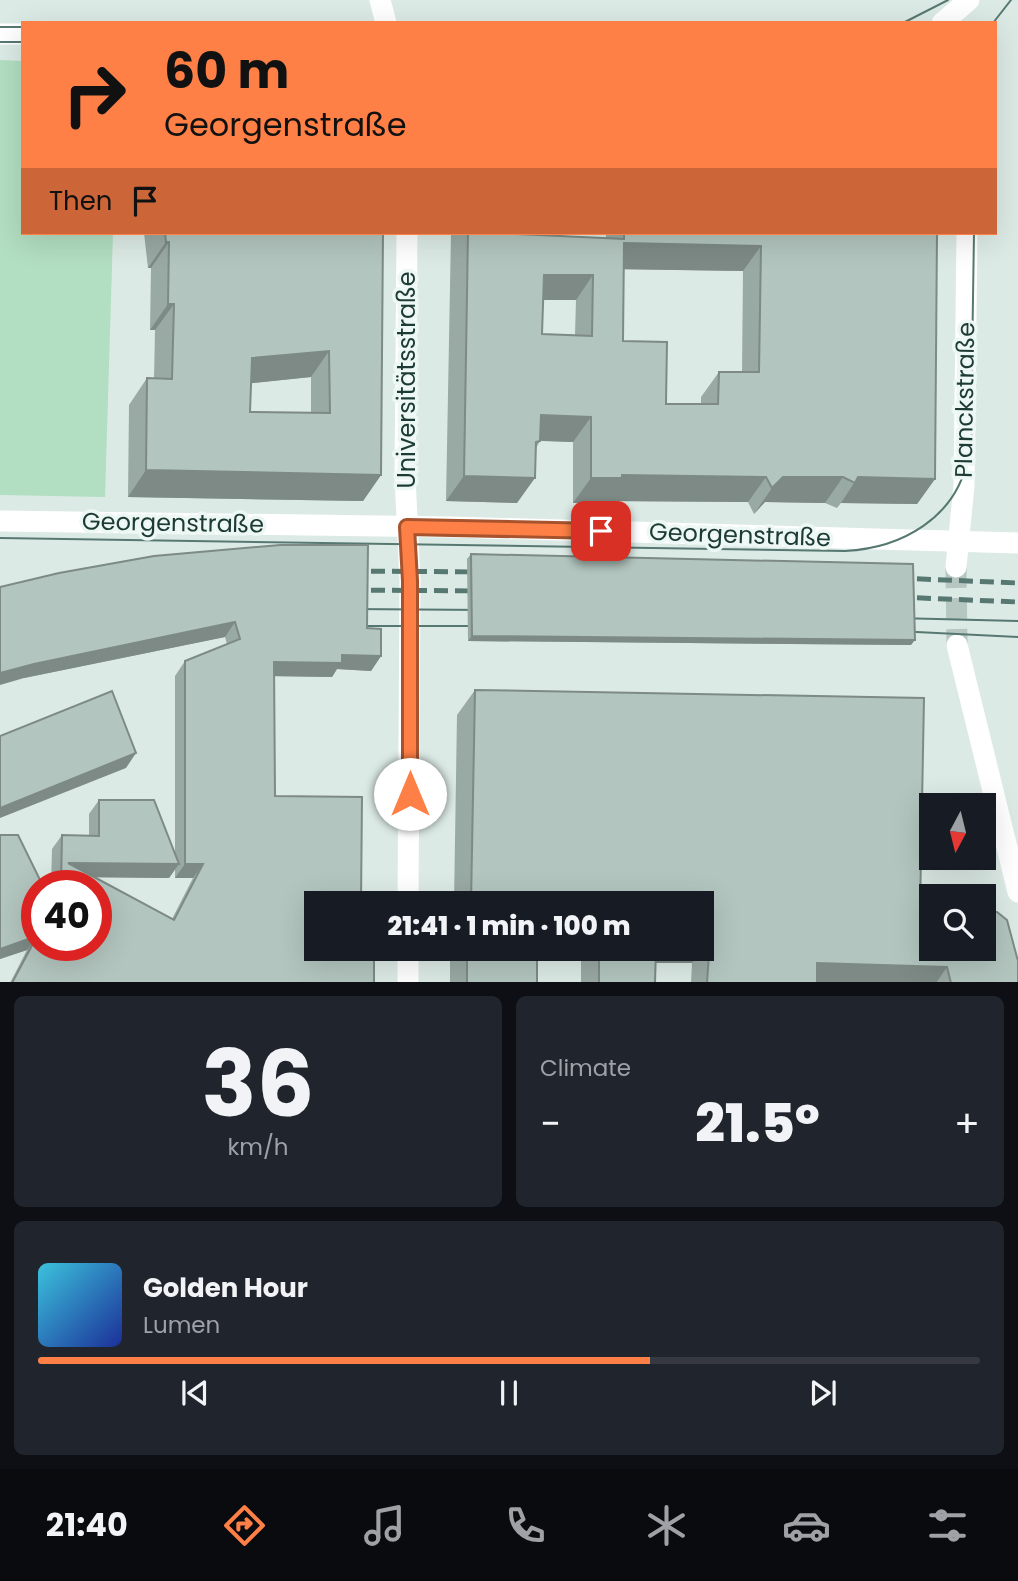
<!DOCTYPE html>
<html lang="en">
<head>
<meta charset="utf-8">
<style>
  body { margin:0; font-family:Poppins,sans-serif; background:#20242c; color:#f1f3f6; height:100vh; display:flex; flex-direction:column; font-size:26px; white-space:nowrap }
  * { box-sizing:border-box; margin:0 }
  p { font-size:23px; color:#9ea1a6 }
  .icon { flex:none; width:38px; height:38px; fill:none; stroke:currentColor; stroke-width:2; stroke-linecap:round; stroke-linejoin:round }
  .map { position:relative; height:982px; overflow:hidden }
  .sheet { display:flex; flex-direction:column; gap:14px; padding:14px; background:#0d0f14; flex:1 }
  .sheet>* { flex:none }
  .hud { position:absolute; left:21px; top:21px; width:976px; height:214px; border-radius:0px; box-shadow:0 7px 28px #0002; background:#ff8046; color:#111; overflow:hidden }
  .needle { width:46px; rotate:187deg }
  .fabs { position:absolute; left:919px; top:793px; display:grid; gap:14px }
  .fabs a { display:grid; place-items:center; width:77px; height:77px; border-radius:0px; background:#171b24; box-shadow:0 7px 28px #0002; font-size:35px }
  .speed { position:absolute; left:21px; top:870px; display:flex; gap:14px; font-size:35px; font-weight:700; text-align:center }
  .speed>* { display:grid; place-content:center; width:91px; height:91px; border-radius:50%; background:#171b24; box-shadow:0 7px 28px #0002; line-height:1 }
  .speed .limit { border:10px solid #d22; background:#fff; color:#111 }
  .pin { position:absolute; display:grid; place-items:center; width:60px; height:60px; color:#fff; margin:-30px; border-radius:14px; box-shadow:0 4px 10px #0006 }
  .me { position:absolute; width:77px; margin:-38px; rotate:0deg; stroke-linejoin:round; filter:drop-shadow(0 0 5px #0008) }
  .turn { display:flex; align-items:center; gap:24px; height:147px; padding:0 28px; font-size:32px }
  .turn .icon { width:91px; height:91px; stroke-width:2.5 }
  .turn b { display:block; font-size:49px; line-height:60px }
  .then { display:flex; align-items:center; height:66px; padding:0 28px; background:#0003; gap:14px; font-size:26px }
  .big { font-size:52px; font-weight:800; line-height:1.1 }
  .sheet .card { flex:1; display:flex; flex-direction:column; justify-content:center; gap:10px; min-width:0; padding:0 24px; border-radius:10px; background:#20242c }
  .sheet .dial { align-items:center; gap:0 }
  .dial b { font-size:91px; line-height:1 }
  .song { display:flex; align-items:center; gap:21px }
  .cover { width:84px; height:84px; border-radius:10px; background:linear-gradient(135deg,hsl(190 70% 55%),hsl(230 70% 35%)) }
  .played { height:7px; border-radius:4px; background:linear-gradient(90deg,#ff8046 65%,#363941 65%) }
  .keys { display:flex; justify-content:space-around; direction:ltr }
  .heat { display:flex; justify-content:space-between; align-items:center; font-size:38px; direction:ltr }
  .sheet .tiles { flex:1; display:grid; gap:14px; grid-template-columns:1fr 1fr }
  .card:last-child { grid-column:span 2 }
  .trip { position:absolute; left:304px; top:891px; width:410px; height:70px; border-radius:0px; background:#171b24; box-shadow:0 7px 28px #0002; font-weight:800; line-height:70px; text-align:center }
  .dock { display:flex; height:112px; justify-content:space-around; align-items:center; background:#090b0e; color:#9ea1a6 }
  .dock .icon { width:49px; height:49px }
  .dock .active { color:#ff8046 }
  .dock b { font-size:32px; color:#f1f3f6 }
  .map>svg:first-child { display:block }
</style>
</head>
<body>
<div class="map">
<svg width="1018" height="983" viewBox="0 0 1018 983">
  <rect width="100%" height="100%" fill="#dceae5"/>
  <!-- green -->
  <polygon fill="#b2dec1" points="0,60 23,61 23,233 113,233 105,497 0,495"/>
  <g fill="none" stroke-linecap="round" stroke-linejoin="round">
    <!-- street-tunnel -->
    <polyline stroke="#b6c7c2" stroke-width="21" stroke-dasharray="21 10" stroke-linecap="butt" points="956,567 957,645"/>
    <!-- street -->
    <g stroke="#fff" stroke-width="21">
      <polyline points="942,23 969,0"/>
      <polyline points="0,34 23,34"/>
      <polyline points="0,521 452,527 1018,543"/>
      <polyline points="956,567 964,485 967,233"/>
      <polyline points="957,645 1018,892"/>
    </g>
    <!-- secondary -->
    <g stroke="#fff" stroke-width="21">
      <polyline points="380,0 386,23"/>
      <polyline points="407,233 405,477 410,581 408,903"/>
      <polyline points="408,983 408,948"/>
    </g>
    <!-- tram -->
    <g stroke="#577771" stroke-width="2">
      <polyline points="903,23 948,0"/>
      <polyline points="993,23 1011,0"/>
      <polyline points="0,27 23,27"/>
      <polyline points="0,42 23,42"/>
      <path d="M 0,538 L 845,551 C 902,548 956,518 968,458 C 975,427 972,393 972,362 C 973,319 973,276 974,233"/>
      <polyline points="350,609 486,610"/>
      <polyline points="896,618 1018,621"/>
      <polyline points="350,626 486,626"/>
      <polyline points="896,631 1018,637"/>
    </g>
    <!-- rail -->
    <g stroke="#577771" stroke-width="5" stroke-dasharray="14 7" stroke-linecap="butt">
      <polyline points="350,571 486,572"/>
      <polyline points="896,578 1018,583"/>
      <polyline points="350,590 486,591"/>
      <polyline points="896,597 1018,602"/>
    </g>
  </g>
  <!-- wall -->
  <g fill="#99a9a3" fill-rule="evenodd">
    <path d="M 144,233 L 383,233 L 381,475 L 363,501 L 128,497 L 129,405 L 147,378 L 154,379 L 155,330 L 150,330 L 151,268 L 148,268 ZM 311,377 L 311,413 L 250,412 L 251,383 Z"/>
    <path d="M 451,233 L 517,233 L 517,234 L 606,238 L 606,233 L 937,233 L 935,479 L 917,504 L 841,503 L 837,508 L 825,503 L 765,502 L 754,514 L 748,502 L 606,501 L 604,503 L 573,503 L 573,442 L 540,441 L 536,448 L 517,503 L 446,501 ZM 624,269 L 743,271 L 742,372 L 719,372 L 701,397 L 701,404 L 666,404 L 623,341 ZM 543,300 L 576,300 L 575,335 L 542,334 Z"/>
    <polygon points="471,554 911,645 468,641 467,559"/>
    <path d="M 0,587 L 367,628 L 381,656 L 371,671 L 337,669 L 332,677 L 274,676 L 275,796 L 317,903 L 374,983 L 10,983 L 27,950 L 0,959 L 0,835 L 37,945 L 96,886 L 51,886 L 52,849 L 62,835 L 89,835 L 89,814 L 99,800 L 175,854 L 175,676 L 185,661 L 227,644 L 225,637 L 24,678 ZM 175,869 L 175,878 L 193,878 L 172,919 L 95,877 L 169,878 Z"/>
    <polygon points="475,690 920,911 1018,983 691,983 692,963 656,963 655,983 581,983 581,961 537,961 537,983 450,983 450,951 452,948 702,948 702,903 454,903 457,715"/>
  </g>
  <!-- shaded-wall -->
  <g fill="#7d8a85">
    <polygon points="166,242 169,242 151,268 148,268"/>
    <polygon points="624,243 761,246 743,271 606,269"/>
    <polygon points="544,275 593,275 576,300 527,300"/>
    <polygon points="168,304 174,304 155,330 150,330"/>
    <polygon points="329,351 311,377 234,385 252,358"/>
    <polygon points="541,415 591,417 573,442 523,440"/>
    <polygon points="146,470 381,475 363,501 128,497"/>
    <polygon points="622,475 766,477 748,502 606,501 604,503 573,503 591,478"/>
    <polygon points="464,476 535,478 517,503 446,501"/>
    <polygon points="783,477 843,477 825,503 765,502 754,514 772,488"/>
    <polygon points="858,477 935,479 917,504 841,503"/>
    <polygon points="235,622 225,637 24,678 0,685 0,673 34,664"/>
    <polygon points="472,636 915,640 911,645 468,641"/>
    <polygon points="342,655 381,656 371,671 337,669 332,677 264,676 274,662"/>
    <polygon points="136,753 126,768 0,818 0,808"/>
    <polygon points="68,863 179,864 169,878 61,877"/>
    <polygon points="185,864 203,864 193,878 175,878"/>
    <polygon points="37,936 27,950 0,959 0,949"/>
    <polygon points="702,939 710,939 692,963 639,963 650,948 702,948"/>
    <polygon points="528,948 590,948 581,961 520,960"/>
    <polygon points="817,963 947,967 936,983 803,983"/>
  </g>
  <!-- building -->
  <g fill="#b2c5be" stroke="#7d8a85" stroke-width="2" fill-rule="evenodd">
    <path d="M 165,233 L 383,233 L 381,475 L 146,470 L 147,378 L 172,379 L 174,304 L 168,304 L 169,242 L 166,242 ZM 329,351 L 330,413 L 250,412 L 252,358 Z"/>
    <path d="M 468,233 L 517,233 L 517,234 L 624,239 L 624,233 L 937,233 L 935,479 L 858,477 L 855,483 L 843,477 L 783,477 L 772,488 L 766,477 L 622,475 L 622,478 L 591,478 L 591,417 L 541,415 L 540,441 L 536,442 L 535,478 L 464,476 ZM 624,243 L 761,246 L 759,372 L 719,372 L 718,404 L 666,404 L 667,342 L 623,341 ZM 544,275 L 593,275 L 592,336 L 542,334 Z"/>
    <polygon points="280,545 368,545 367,628 381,629 381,656 342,655 342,663 274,662 275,796 362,797 361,903 317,903 317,948 374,948 374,983 12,983 37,936 37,945 96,945 96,886 61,886 62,835 99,836 99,800 154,800 179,864 68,863 174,920 203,864 185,864 185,661 240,639 235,622 34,664 0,673 0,587 59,573 154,556"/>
    <polygon points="471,554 913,564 915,640 472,636"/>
    <polygon points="475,690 924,698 920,911 931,911 931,948 984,948 984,912 997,912 1007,920 1018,961 1018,983 951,983 947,967 817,963 817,983 707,983 710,939 702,939 702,903 471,903"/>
    <polygon points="112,691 136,753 0,808 0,736"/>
    <polygon points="0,835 18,835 43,886 37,886 37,936 0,949"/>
    <rect x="467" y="948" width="70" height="35"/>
    <polygon points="599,948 656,948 655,983 599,983"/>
  </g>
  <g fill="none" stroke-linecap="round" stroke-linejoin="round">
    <!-- route casing -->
    <g stroke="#a6532e" stroke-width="18">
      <polyline id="route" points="410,794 410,581 407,527 601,531"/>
    </g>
    <!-- route -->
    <use href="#route" stroke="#ff8046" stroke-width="12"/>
  </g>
  <g text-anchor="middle" stroke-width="7" stroke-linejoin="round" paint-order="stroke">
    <!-- street labels -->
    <g font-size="24" fill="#1d3b35" stroke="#edf7f3">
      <text transform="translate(407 380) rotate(-90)" y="8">Universitätsstraße</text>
      <text transform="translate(965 400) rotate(-89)" y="8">Planckstraße</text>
      <text transform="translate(173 523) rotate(1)" y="8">Georgenstraße</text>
      <text transform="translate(740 535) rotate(2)" y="8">Georgenstraße</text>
    </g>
  </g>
</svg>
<div class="fabs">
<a><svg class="needle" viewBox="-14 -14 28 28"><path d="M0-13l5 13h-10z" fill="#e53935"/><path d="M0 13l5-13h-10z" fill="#9ea1a6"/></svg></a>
<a><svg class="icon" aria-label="search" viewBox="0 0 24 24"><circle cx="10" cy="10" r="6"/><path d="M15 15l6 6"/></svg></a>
</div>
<div class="speed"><div class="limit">40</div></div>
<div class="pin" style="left:601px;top:531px;background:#d93025"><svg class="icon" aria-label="arrive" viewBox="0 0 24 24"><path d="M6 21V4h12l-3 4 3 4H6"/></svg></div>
<svg class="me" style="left:410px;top:794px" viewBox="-20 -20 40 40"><circle r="19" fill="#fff"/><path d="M0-13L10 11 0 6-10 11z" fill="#ff8046"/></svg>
<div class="trip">21:41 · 1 min · 100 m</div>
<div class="hud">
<div class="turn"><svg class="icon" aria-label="right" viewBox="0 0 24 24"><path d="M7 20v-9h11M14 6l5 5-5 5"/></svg><div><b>60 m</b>Georgenstraße</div></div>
<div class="then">Then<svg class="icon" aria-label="arrive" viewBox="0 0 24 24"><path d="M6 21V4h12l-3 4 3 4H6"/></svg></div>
</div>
</div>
<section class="sheet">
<div class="tiles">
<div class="card dial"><b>36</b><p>km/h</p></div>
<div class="card"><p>Climate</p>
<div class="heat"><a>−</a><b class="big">21.5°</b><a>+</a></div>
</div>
<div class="card">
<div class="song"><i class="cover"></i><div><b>Golden Hour</b><p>Lumen</p></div></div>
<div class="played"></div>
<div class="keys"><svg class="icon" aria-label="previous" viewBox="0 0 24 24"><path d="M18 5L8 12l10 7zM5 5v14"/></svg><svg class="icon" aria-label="pause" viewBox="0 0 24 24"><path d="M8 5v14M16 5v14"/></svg><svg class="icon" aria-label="next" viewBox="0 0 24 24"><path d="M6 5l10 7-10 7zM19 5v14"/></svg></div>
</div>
</div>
</section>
<nav class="dock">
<b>21:40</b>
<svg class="icon active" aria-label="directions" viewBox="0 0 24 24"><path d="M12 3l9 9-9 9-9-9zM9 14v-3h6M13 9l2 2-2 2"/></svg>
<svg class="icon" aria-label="music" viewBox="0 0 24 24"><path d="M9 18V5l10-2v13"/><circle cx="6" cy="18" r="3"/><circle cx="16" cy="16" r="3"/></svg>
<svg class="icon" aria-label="phone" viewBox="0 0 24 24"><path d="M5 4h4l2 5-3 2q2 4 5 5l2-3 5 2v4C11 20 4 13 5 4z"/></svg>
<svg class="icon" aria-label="climate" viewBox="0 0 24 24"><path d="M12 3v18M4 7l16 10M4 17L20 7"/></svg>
<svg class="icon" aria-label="car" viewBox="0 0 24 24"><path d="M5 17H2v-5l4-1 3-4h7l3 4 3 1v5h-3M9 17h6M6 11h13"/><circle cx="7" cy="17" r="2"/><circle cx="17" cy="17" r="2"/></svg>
<svg class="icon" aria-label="filters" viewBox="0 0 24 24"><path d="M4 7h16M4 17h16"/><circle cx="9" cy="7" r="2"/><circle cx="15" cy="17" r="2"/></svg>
</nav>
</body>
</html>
